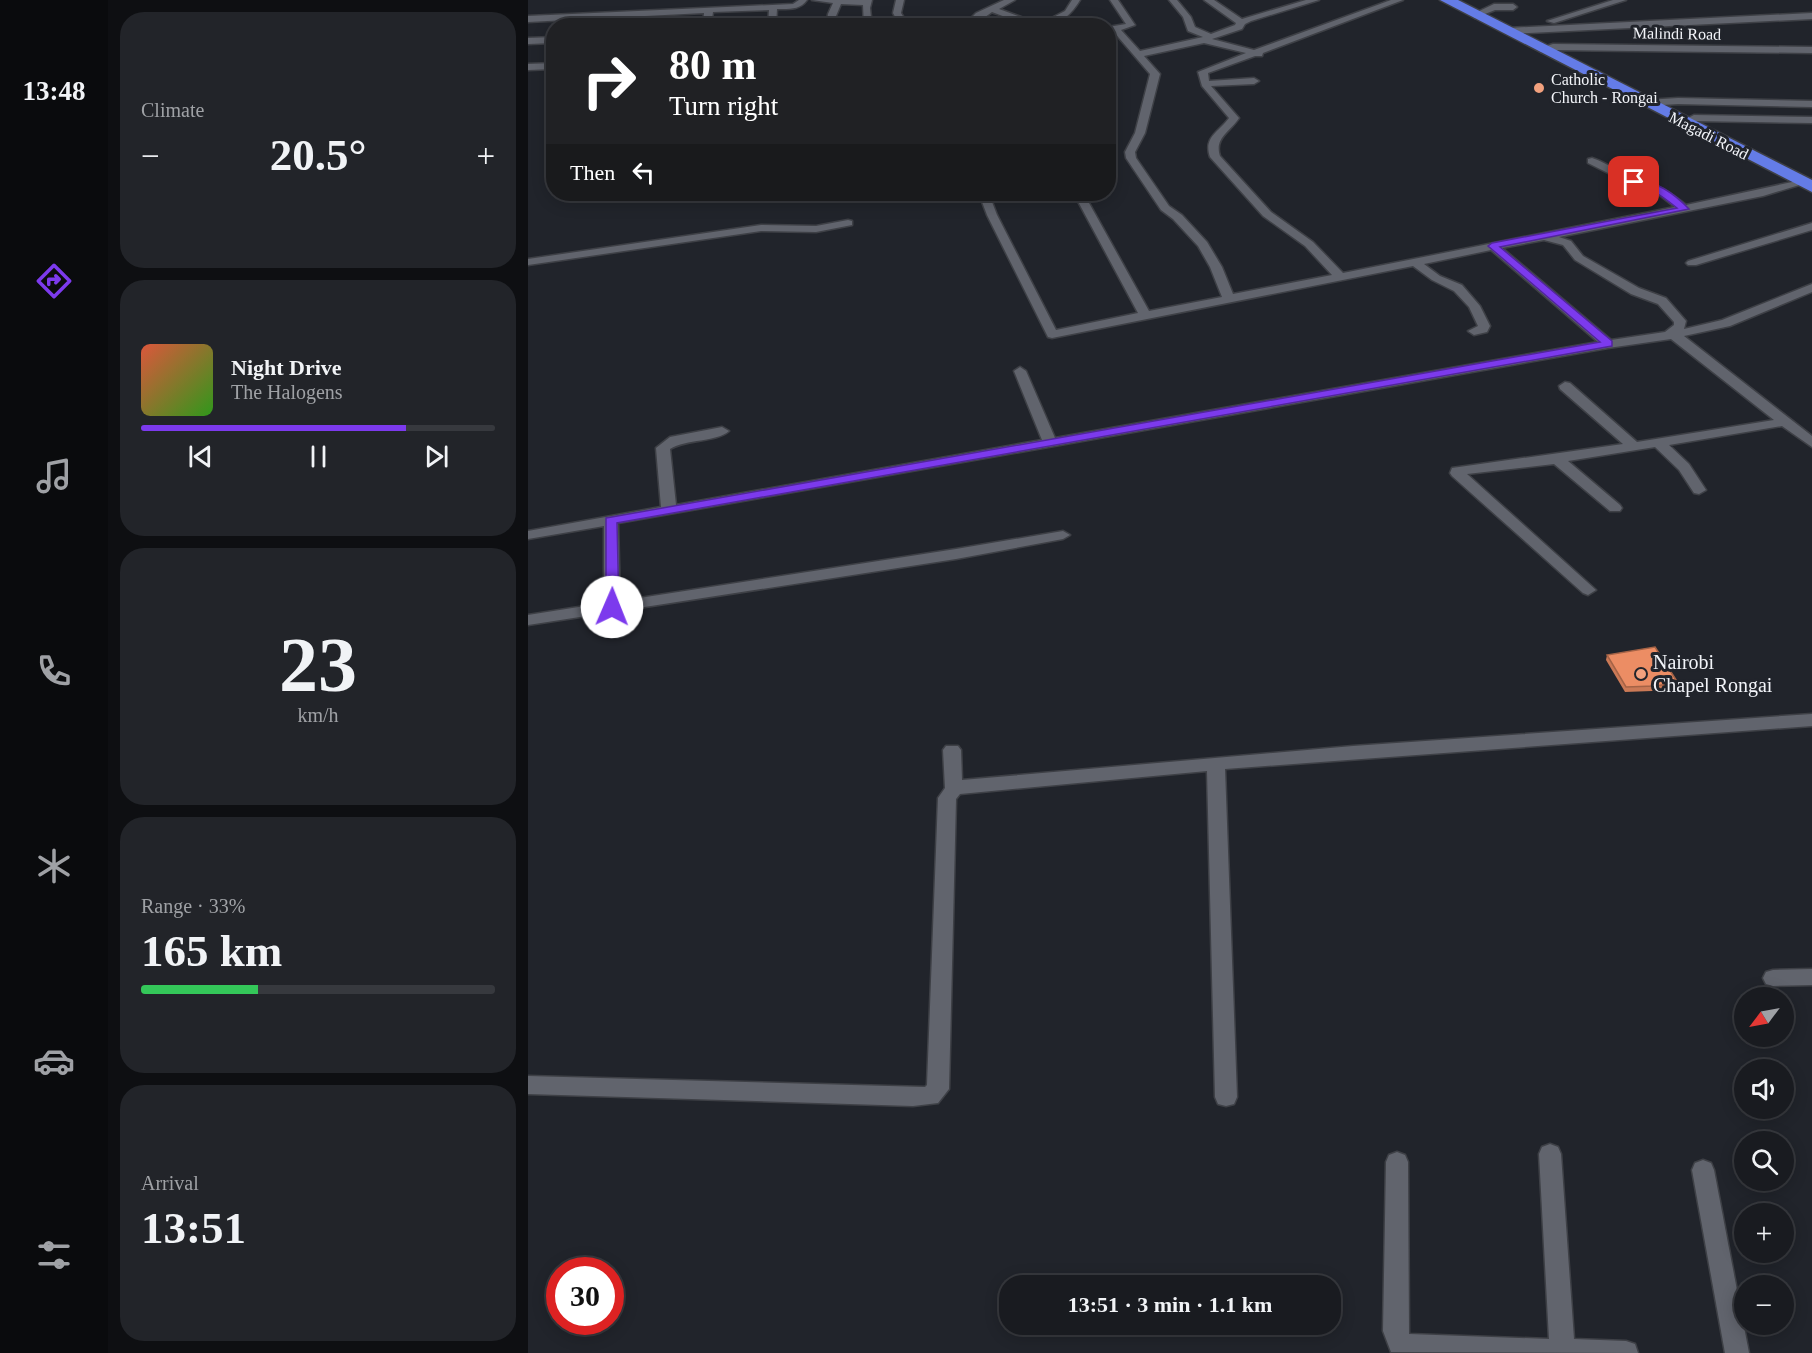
<!DOCTYPE html>
<html lang="en">
<head>
<meta charset="utf-8">
<style>
  body { margin:0; font-family:Georgia,serif; background:#222429; color:#f1f3f6; height:100vh; display:flex; flex-direction:column; font-size:22px; white-space:nowrap }
  * { box-sizing:border-box; margin:0 }
  p { font-size:20px; color:#9fa1a5 }
  .icon { flex:none; width:33px; height:33px; fill:none; stroke:currentColor; stroke-width:2; stroke-linecap:round; stroke-linejoin:round }
  .map { position:relative; flex:1; overflow:hidden }
  .sheet { display:flex; flex-direction:column; gap:12px; padding:12px; background:#0e0f12; width:420px }
  .sheet>* { flex:none }
  .banner { position:absolute; left:18px; top:18px; width:570px; height:183px; border-radius:24px; box-shadow:0 3px 15px #0003,0 0 0 2px #37393e; background:#202124; color:#fff; overflow:hidden }
  .needle { width:39px; rotate:238deg }
  .fabs { position:absolute; left:1206px; top:987px; display:grid; gap:12px }
  .fabs a { display:grid; place-items:center; width:60px; height:60px; border-radius:50%; background:#191b20; box-shadow:0 3px 15px #0003,0 0 0 2px #37393e; font-size:30px }
  .speed { position:absolute; left:18px; top:1257px; display:flex; gap:12px; font-size:30px; font-weight:700; text-align:center }
  .speed>* { display:grid; place-content:center; width:78px; height:78px; border-radius:50%; background:#191b20; box-shadow:0 3px 15px #0003,0 0 0 2px #37393e; line-height:1 }
  .speed .limit { border:9px solid #d22; background:#fff; color:#111 }
  .pin { position:absolute; display:grid; place-items:center; width:51px; height:51px; color:#fff; margin:-26px; border-radius:12px; box-shadow:0 3px 9px #0006 }
  .me { position:absolute; width:66px; margin:-33px; rotate:1deg; stroke-linejoin:round; filter:drop-shadow(0 0 4px #0008) }
  .turn { display:flex; align-items:center; gap:21px; height:126px; padding:0 24px; font-size:27px }
  .turn .icon { width:78px; height:78px; stroke-width:2.5 }
  .turn b { display:block; font-size:42px; line-height:51px }
  .then { display:flex; align-items:center; height:57px; padding:0 24px; background:#0003; gap:12px; font-size:22px }
  .big { font-size:45px; font-weight:600; line-height:1.1 }
  .sheet .card { flex:1; display:flex; flex-direction:column; justify-content:center; gap:9px; min-width:0; padding:0 21px; border-radius:24px; background:#222429 }
  .sheet .dial { align-items:center; gap:0 }
  .dial b { font-size:78px; line-height:1 }
  .song { display:flex; align-items:center; gap:18px }
  .cover { width:72px; height:72px; border-radius:9px; background:linear-gradient(135deg,hsl(10 70% 55%),hsl(110 70% 35%)) }
  .played { height:6px; border-radius:3px; background:linear-gradient(90deg,#7c3aed 75%,#37393e 75%) }
  .keys { display:flex; justify-content:space-around; direction:ltr }
  .heat { display:flex; justify-content:space-between; align-items:center; font-size:33px; direction:ltr }
  .charge { height:9px; border-radius:4px; background:linear-gradient(90deg,#34c759 33%,#37393e 0) }
  .trip { position:absolute; left:471px; top:1275px; width:342px; height:60px; border-radius:24px; background:#191b20; box-shadow:0 3px 15px #0003,0 0 0 2px #37393e; font-weight:600; line-height:60px; text-align:center }
  main { display:flex; flex:1; min-height:0 }
  .menu { display:flex; flex-direction:column; width:108px; justify-content:space-around; align-items:center; background:#0a0b0d; color:#9fa1a5 }
  .menu .icon { width:42px; height:42px }
  .menu .current { color:#7c3aed }
  .menu b { font-size:27px; color:#f1f3f6 }
  .map>svg:first-child { display:block }
</style>
</head>
<body>
<main>
<nav class="menu">
<b>13:48</b>
<svg class="icon current" aria-label="directions" viewBox="0 0 24 24"><path d="M12 3l9 9-9 9-9-9zM9 14v-3h6M13 9l2 2-2 2"/></svg>
<svg class="icon" aria-label="music" viewBox="0 0 24 24"><path d="M9 18V5l10-2v13"/><circle cx="6" cy="18" r="3"/><circle cx="16" cy="16" r="3"/></svg>
<svg class="icon" aria-label="phone" viewBox="0 0 24 24"><path d="M5 4h4l2 5-3 2q2 4 5 5l2-3 5 2v4C11 20 4 13 5 4z"/></svg>
<svg class="icon" aria-label="climate" viewBox="0 0 24 24"><path d="M12 3v18M4 7l16 10M4 17L20 7"/></svg>
<svg class="icon" aria-label="car" viewBox="0 0 24 24"><path d="M5 17H2v-5l4-1 3-4h7l3 4 3 1v5h-3M9 17h6M6 11h13"/><circle cx="7" cy="17" r="2"/><circle cx="17" cy="17" r="2"/></svg>
<svg class="icon" aria-label="filters" viewBox="0 0 24 24"><path d="M4 7h16M4 17h16"/><circle cx="9" cy="7" r="2"/><circle cx="15" cy="17" r="2"/></svg>
</nav>
<section class="sheet">
<div class="card"><p>Climate</p>
<div class="heat"><a>−</a><b class="big">20.5°</b><a>+</a></div>
</div>
<div class="card">
<div class="song"><i class="cover"></i><div><b>Night Drive</b><p>The Halogens</p></div></div>
<div class="played"></div>
<div class="keys"><svg class="icon" aria-label="previous" viewBox="0 0 24 24"><path d="M18 5L8 12l10 7zM5 5v14"/></svg><svg class="icon" aria-label="pause" viewBox="0 0 24 24"><path d="M8 5v14M16 5v14"/></svg><svg class="icon" aria-label="next" viewBox="0 0 24 24"><path d="M6 5l10 7-10 7zM19 5v14"/></svg></div>
</div>
<div class="card dial"><b>23</b><p>km/h</p></div>
<div class="card"><p>Range · 33%</p><b class="big">165 km</b><div class="charge"></div></div>
<div class="card"><p>Arrival</p><b class="big">13:51</b></div>
</section>
<div class="map">
<svg width="1284" height="1353" viewBox="0 0 1284 1353">
  <rect width="100%" height="100%" fill="#21242b"/>
  <g fill="none" stroke-linecap="round" stroke-linejoin="round">
    <!-- street casing -->
    <g stroke="#3e4046" stroke-width="3">
      <g id="street">
        <path d="M 271,0 L 279,0 C 272,10 261,9 249,9 L 248,26 L 240,26 L 241,10 L 185,12 L 183,26 L 175,26 L 176,13 L 0,22 L 0,16 L 265,4 Z"/>
        <polygon points="284,0 344,0 342,8 344,26 336,26 335,5 313,4 308,16 309,26 279,26 299,22 300,14 305,3"/>
        <polygon points="368,0 376,0 373,13 381,26 372,26 365,13"/>
        <path d="M 476,0 L 487,0 L 471,9 L 512,24 L 537,11 L 544,0 L 552,0 C 529,39 499,25 464,12 L 445,26 L 435,26 L 448,13 Z"/>
        <path d="M 582,0 L 590,0 L 607,25 L 593,30 L 612,51 L 675,37 L 660,31 L 655,17 L 641,0 L 649,0 L 663,17 L 667,27 L 683,34 L 707,25 L 708,23 L 676,0 L 686,0 L 714,19 L 778,0 L 791,0 L 723,21 L 717,24 L 714,29 L 684,39 L 726,50 L 863,0 L 875,0 L 735,53 L 734,56 L 727,56 L 680,73 L 681,81 L 726,78 L 731,81 L 726,84 L 683,86 L 711,118 C 702,132 686,138 692,156 L 743,212 L 785,242 L 815,273 L 1147,207 L 1129,193 L 1112,185 L 1102,184 L 1060,163 L 1060,159 L 1064,158 C 1079,162 1092,175 1108,179 C 1129,184 1140,191 1158,205 L 1278,179 L 1278,183 L 1235,196 L 1031,237 L 1043,241 L 1055,256 L 1111,288 L 1138,298 L 1158,321 L 1156,329 L 1194,320 L 1284,284 L 1284,292 L 1202,326 L 1156,336 L 1284,436 L 1284,447 L 1254,426 L 1141,445 L 1161,464 L 1178,490 L 1171,494 L 1166,493 L 1151,470 L 1127,447 L 1040,461 L 1092,505 L 1094,508 L 1092,511 L 1082,511 L 1026,464 L 939,474 L 1068,590 L 1060,595 L 1055,593 L 924,476 L 922,473 L 924,468 L 1095,444 L 1032,389 L 1031,386 L 1037,382 L 1042,383 L 1109,442 L 1246,420 L 1143,339 L 1080,348 L 90,523 L 92,601 L 428,549 L 535,531 L 542,535 L 535,539 L 428,559 L 0,625 L 0,615 L 76,603 L 76,526 L 0,539 L 0,531 L 133,507 L 128,448 L 142,437 L 194,427 L 201,431 C 189,442 158,439 142,449 L 148,505 L 514,440 L 486,371 L 492,367 L 498,371 L 527,438 L 1070,342 L 963,250 L 896,264 L 912,276 L 934,285 L 952,306 L 962,326 L 959,332 L 946,335 L 940,331 L 950,326 L 941,307 L 926,291 L 904,280 L 885,266 L 524,338 L 520,337 L 459,215 L 451,194 L 461,194 L 469,215 L 528,330 L 610,313 L 546,194 L 556,194 L 621,311 L 694,297 L 682,267 L 670,246 L 645,219 L 633,210 L 598,158 L 597,152 L 607,133 L 622,74 L 585,31 L 580,32 L 580,27 L 598,24 ZM 676,43 L 718,53 L 670,72 L 674,86 L 701,118 C 691,132 675,137 682,157 L 735,216 L 777,246 L 804,275 L 705,294 L 694,267 L 679,242 L 654,215 L 641,206 L 608,158 L 607,152 L 617,133 L 632,74 L 616,56 ZM 1016,240 L 1035,245 L 1047,260 L 1103,294 L 1130,304 L 1146,322 L 1146,325 L 1137,332 L 1083,340 L 974,248 Z"/>
        <polygon points="1085,0 1098,0 1026,23 1019,21"/>
        <polygon points="966,4 985,4 989,7 985,10 967,10 947,18 943,15"/>
        <polygon points="1284,13 1284,19 980,34 976,31 980,28"/>
        <polygon points="26,37 26,43 0,44 0,38"/>
        <polygon points="1025,44 1284,47 1284,53 1025,50 1013,52 1009,49"/>
        <polygon points="26,63 26,69 0,70 0,64"/>
        <polygon points="1150,98 1284,101 1284,107 1150,104 1119,106 1114,103 1119,100"/>
        <polygon points="1166,115 1284,117 1284,123 1167,121 1157,125 1152,122"/>
        <polygon points="320,220 324,221 324,225 288,232 233,231 0,265 0,259 233,225 288,226"/>
        <polygon points="1284,223 1284,230 1168,265 1160,265 1158,263 1160,261"/>
        <polygon points="1284,714 1284,726 697,769 709,1097 706,1104 698,1106 690,1104 687,1097 679,771 432,794 428,799 421,1089 410,1103 385,1106 0,1094 0,1076 397,1087 399,1085 410,798 417,788 415,750 418,746 430,746 433,750 434,780 825,746"/>
        <polygon points="1284,969 1284,985 1245,986 1238,984 1235,978 1238,972 1245,970"/>
        <polygon points="1022,1144 1030,1147 1033,1154 1046,1339 1098,1341 1107,1344 1110,1353 863,1352 855,1331 858,1162 861,1155 869,1152 877,1155 880,1162 881,1334 1021,1339 1011,1154 1014,1147"/>
        <polygon points="1175,1160 1183,1163 1186,1170 1221,1353 1197,1353 1164,1170 1167,1163"/>
      </g>
    </g>
    <!-- highway casing -->
    <g stroke="#3e4046" stroke-width="3">
      <polygon id="highway" points="912,0 930,0 1284,180 1284,192"/>
    </g>
    <!-- street -->
    <use href="#street" fill="#61646d" fill-rule="evenodd"/>
    <!-- highway -->
    <use href="#highway" fill="#647ce7" fill-rule="evenodd"/>
  </g>
  <!-- wall -->
  <polygon fill="#cb7956" points="1079,655 1150,683 1149,688 1124,691 1097,692 1078,660"/>
  <!-- building -->
  <polygon fill="#ec8d64" stroke="#a56346" stroke-width="1.5" points="1127,647 1150,683 1126,686 1098,687 1079,655"/>
  <!-- route -->
  <path fill="#7c3aed" stroke="#51269a" stroke-width="1.5" d="M 1106,179 C 1127,180 1147,194 1161,209 L 972,247 L 1084,341 L 1084,346 L 89,523 L 91,607 L 84,611 L 78,607 L 78,518 L 1072,342 L 960,246 L 964,243 L 1149,208 C 1134,196 1122,187 1103,184 L 1102,182 Z"/>
  <!-- markers -->
  <g fill="#f2a17e" stroke="#21242b" stroke-width="2">
    <circle cx="1011" cy="88" r="6"/>
    <circle cx="1113" cy="674" r="6"/>
  </g>
  <g text-anchor="middle" stroke-width="6" stroke-linejoin="round" paint-order="stroke">
    <!-- far-street labels -->
    <g font-size="16" fill="#f2f4f9" stroke="#21242b">
      <text transform="translate(1149 33) rotate(1)" y="6">Malindi Road</text>
      <text transform="translate(1181 135) rotate(27)" y="6">Magadi Road</text>
    </g>
    <!-- far-poi labels -->
    <g font-size="16" fill="#f2f4f9" stroke="#21242b" text-anchor="start">
      <text x="1023" y="85">Catholic<tspan x="1023" dy="18">Church - Rongai</tspan></text>
    </g>
    <!-- poi labels -->
    <g font-size="20" fill="#f2f4f9" stroke="#21242b" text-anchor="start">
      <text x="1125" y="669">Nairobi<tspan x="1125" dy="23">Chapel Rongai</tspan></text>
    </g>
  </g>
</svg>
<div class="fabs">
<a><svg class="needle" viewBox="-14 -14 28 28"><path d="M0-13l5 13h-10z" fill="#e53935"/><path d="M0 13l5-13h-10z" fill="#9fa1a5"/></svg></a>
<a><svg class="icon" aria-label="sound" viewBox="0 0 24 24"><path d="M4 9h4l5-4v14l-5-4H4zM17 9q2 3 0 6"/></svg></a>
<a><svg class="icon" aria-label="search" viewBox="0 0 24 24"><circle cx="10" cy="10" r="6"/><path d="M15 15l6 6"/></svg></a>
<a>+</a>
<a>−</a>
</div>
<div class="speed"><div class="limit">30</div></div>
<div class="pin" style="left:1106px;top:182px;background:#d93025"><svg class="icon" aria-label="arrive" viewBox="0 0 24 24"><path d="M6 21V4h12l-3 4 3 4H6"/></svg></div>
<svg class="me" style="left:84px;top:607px" viewBox="-20 -20 40 40"><circle r="19" fill="#fff"/><path d="M0-13L10 11 0 6-10 11z" fill="#7c3aed"/></svg>
<div class="trip">13:51 · 3 min · 1.1 km</div>
<div class="banner">
<div class="turn"><svg class="icon" aria-label="right" viewBox="0 0 24 24"><path d="M7 20v-9h11M14 6l5 5-5 5"/></svg><div><b>80 m</b>Turn right</div></div>
<div class="then">Then<svg class="icon" aria-label="left" viewBox="0 0 24 24"><path d="M17 20v-9H6M10 6l-5 5 5 5"/></svg></div>
</div>
</div>
</main>
</body>
</html>
